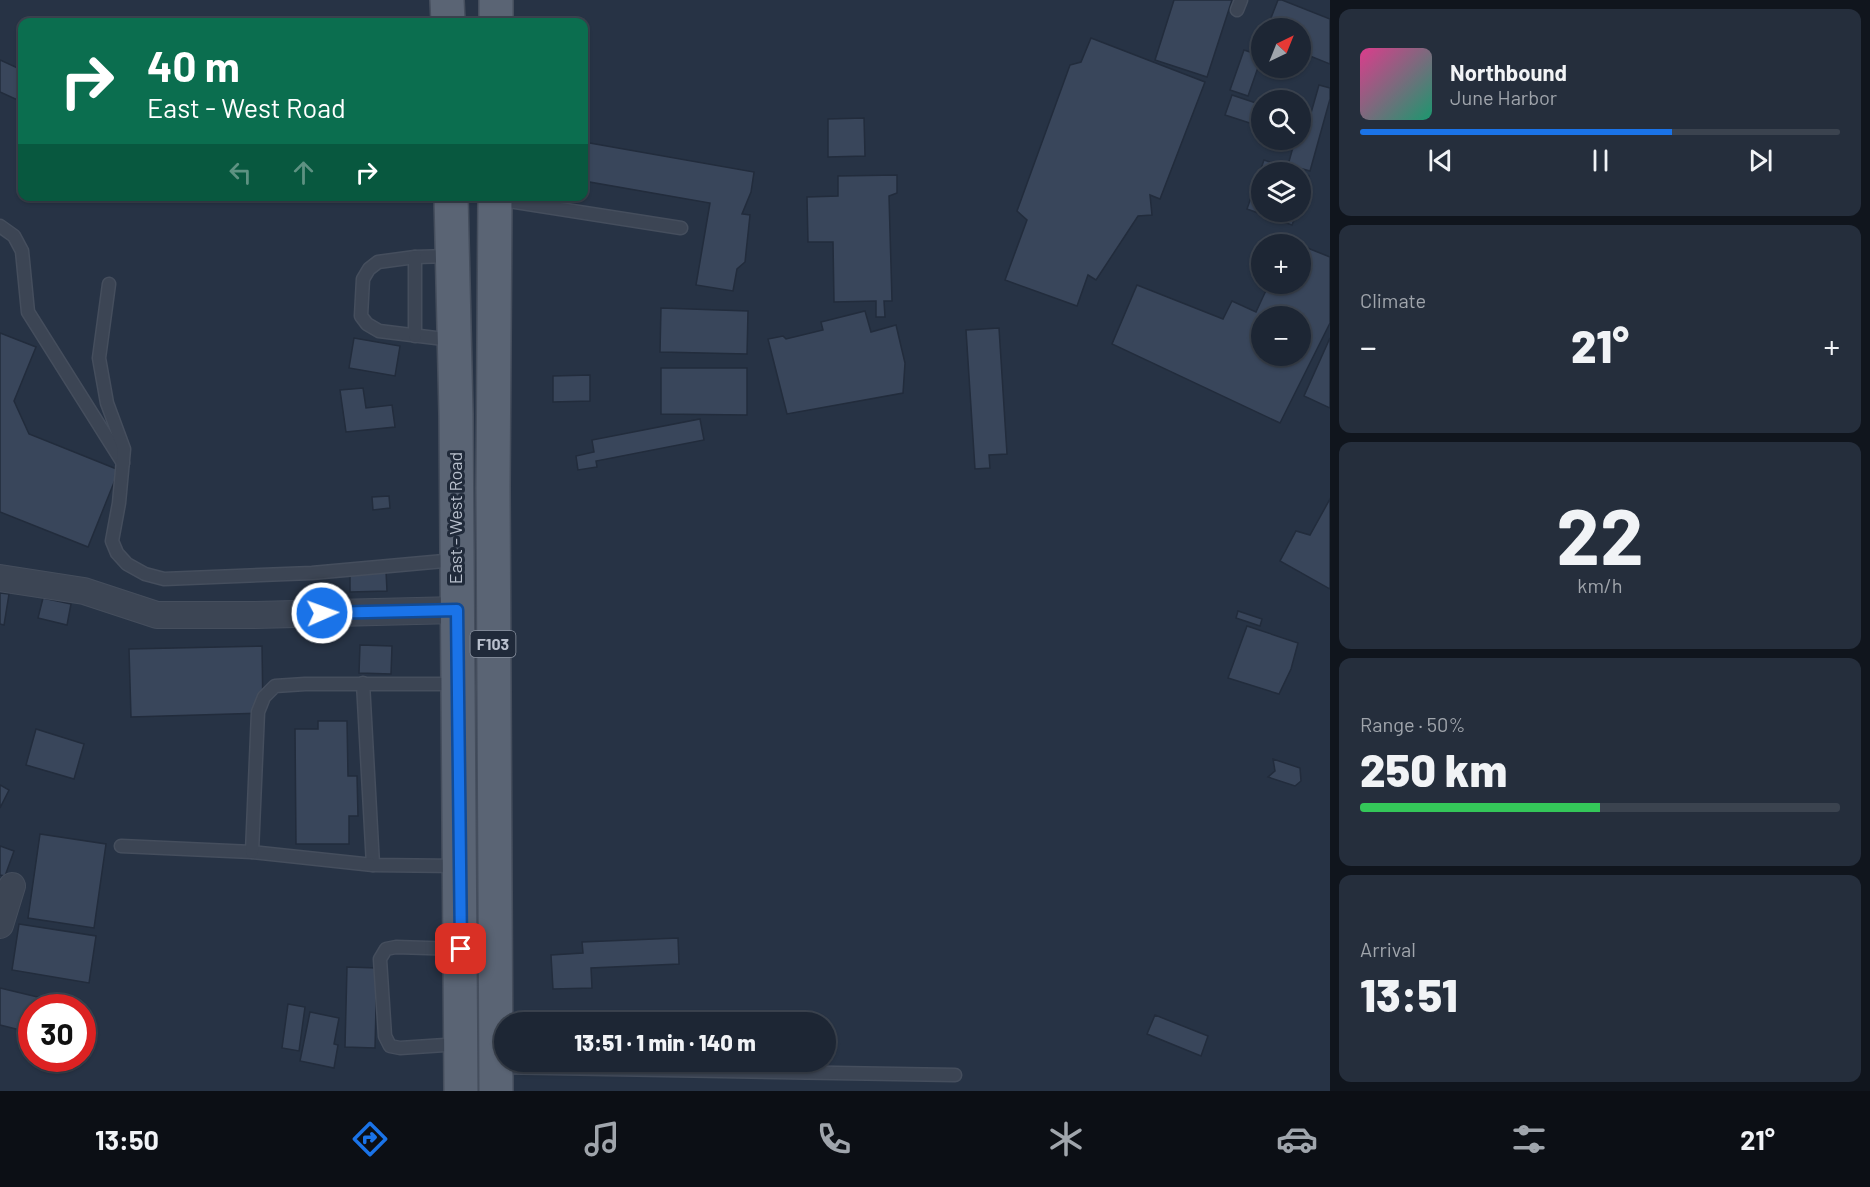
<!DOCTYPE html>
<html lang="en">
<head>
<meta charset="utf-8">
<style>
  body { margin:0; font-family:Barlow,sans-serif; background:#252e3c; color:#f1f3f6; height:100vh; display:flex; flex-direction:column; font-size:22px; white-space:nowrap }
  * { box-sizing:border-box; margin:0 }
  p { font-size:20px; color:#a0a5ac }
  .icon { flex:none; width:33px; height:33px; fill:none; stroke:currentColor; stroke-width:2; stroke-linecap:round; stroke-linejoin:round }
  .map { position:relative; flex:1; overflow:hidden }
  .details { display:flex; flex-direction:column; gap:9px; padding:9px; background:#10151d; width:540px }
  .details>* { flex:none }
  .hud { position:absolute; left:18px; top:18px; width:570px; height:183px; border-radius:12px; box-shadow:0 2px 4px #0004,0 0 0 2px #3b434f; background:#0b6e4f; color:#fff; overflow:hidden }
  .needle { width:39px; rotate:43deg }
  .tools { position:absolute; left:1251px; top:18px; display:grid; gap:12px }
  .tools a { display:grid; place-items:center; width:60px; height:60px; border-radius:50%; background:#1d2634; box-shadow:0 2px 4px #0004,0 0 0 2px #3b434f; font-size:30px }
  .speed { position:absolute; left:18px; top:994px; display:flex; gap:12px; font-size:30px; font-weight:700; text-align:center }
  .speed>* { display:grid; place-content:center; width:78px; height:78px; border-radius:50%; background:#1d2634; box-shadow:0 2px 4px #0004,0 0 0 2px #3b434f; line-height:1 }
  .speed .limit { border:9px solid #d22; background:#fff; color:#111 }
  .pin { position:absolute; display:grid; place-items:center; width:51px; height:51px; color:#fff; margin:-26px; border-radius:12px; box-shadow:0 3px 9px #0006 }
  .me { position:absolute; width:66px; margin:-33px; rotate:88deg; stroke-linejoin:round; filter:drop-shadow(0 0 4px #0008) }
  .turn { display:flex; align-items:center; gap:21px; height:126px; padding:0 30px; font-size:27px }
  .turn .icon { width:78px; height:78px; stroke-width:2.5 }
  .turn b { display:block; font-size:42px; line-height:51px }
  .lanes { display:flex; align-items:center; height:57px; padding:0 30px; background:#0003; justify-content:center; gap:30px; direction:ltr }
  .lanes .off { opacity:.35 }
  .big { font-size:45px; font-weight:800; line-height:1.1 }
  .details .card { flex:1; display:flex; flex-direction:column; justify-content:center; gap:9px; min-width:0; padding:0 21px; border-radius:12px; background:#252e3c }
  .details .dial { align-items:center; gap:0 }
  .dial b { font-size:78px; line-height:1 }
  .song { display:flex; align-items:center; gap:18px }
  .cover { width:72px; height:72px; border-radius:9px; background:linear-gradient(135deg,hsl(330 70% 55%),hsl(160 70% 35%)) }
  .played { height:6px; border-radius:3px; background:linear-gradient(90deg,#1a73e8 65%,#3b434f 65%) }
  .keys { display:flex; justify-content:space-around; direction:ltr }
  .heat { display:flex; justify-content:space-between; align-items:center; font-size:33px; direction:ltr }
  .charge { height:9px; border-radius:4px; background:linear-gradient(90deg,#34c759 50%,#3b434f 0) }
  .trip { position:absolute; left:494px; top:1012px; width:342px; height:60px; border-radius:30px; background:#1d2634; box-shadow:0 2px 4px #0004,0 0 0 2px #3b434f; font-weight:800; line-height:60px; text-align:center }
  .tabs { display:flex; height:96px; justify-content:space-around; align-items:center; background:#0c0f15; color:#a0a5ac }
  .tabs .icon { width:42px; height:42px }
  .tabs .on { color:#1a73e8 }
  .tabs b { font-size:27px; color:#f1f3f6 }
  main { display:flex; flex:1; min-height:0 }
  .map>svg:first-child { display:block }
</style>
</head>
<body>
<main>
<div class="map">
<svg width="1330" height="1091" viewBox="0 0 1330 1091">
  <rect width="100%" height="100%" fill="#273345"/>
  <!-- building -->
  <g fill="#39465b" stroke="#222c3c" stroke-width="1.5" fill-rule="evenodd">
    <polygon points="1174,0 1232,0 1207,77 1155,60"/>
    <polygon points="1278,0 1282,0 1330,19 1330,64 1300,52 1300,28 1267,28"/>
    <polygon points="1091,38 1205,82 1160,199 1150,195 1152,215 1138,216 1096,280 1088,275 1077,306 1005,280 1027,220 1017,211 1070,65 1081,62"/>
    <polygon points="1244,50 1262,56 1248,96 1230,90"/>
    <polygon points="0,60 22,70 22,102 0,92"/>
    <polygon points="1319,85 1330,88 1330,99 1310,171 1288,165 1295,140 1300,140 1301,118 1309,120"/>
    <polygon points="1232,95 1262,105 1262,127 1225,115"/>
    <polygon points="864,118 865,156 828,157 828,119"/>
    <polygon points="584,142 754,172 751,192 742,214 750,215 745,262 737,269 733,291 696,285 710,203 584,181"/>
    <polygon points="1264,160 1299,172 1262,172 1262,212 1297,212 1292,225 1247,209"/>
    <polygon points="1300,173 1309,176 1300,201"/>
    <polygon points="897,175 897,193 889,196 892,301 884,301 885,317 876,317 876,301 834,302 833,242 808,242 807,197 838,196 838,176"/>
    <path d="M 1300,245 L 1330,257 L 1330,323 L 1280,423 L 1112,344 L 1137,285 L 1223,319 L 1232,301 L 1256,312 L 1269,284 L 1300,284 ZM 1262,316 L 1300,316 L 1300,356 L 1262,356 Z"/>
    <polygon points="661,308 748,311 747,354 660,352"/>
    <polygon points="865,311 871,332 896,325 905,363 903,393 787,414 768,339 783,336 786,339 823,330 821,322"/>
    <polygon points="999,328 1007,454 989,455 990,468 975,469 966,330"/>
    <polygon points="0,333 36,347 14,401 29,434 119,470 88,547 0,512"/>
    <polygon points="354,338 400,346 395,376 349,368"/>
    <polygon points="1330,338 1330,408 1304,396"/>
    <polygon points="661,368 747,368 747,415 661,414"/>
    <polygon points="590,375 590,401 553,402 553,376"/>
    <polygon points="363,388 366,408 392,405 395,427 346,432 340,390"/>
    <polygon points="700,419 704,440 596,461 597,467 578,470 576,456 594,452 592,440"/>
    <polygon points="389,496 390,508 373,510 372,497"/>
    <polygon points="1330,499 1330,589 1280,561 1296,531 1310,535"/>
    <polygon points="386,571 387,591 350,592 350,573"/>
    <polygon points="0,593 9,594 4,625 0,624"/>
    <polygon points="43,598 71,604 67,625 38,618"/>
    <polygon points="1238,611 1262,619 1260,626 1236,618"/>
    <polygon points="1247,626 1298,643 1291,669 1279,694 1228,678"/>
    <polygon points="360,645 392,646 391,674 359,673"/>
    <polygon points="262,646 263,713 131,717 129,649"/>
    <polygon points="318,721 347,721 348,776 357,776 358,816 349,816 349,844 296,844 295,729 318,729"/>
    <polygon points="36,729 84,744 74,779 26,765"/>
    <polygon points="1273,759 1300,768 1301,781 1295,786 1268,777 1275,771"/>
    <polygon points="0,785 9,790 0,808"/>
    <polygon points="40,834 106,844 94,928 28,918"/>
    <polygon points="0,846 14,851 5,876 0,875"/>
    <polygon points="19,924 96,936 89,983 12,970"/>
    <polygon points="678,938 679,964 591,968 592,988 553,989 551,955 583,953 582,942"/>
    <polygon points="347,967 377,968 375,1048 345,1047"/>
    <polygon points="0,988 75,1006 74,1008 32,1008 32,1033 0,1025"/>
    <polygon points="288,1004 305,1007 299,1051 282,1048"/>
    <polygon points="310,1012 339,1018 334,1044 338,1045 334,1068 300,1061"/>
    <polygon points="595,1012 597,1023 558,1023 557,1021"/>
    <polygon points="1155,1015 1208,1036 1201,1056 1147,1034"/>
  </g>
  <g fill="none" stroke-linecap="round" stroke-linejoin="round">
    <!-- service casing -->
    <g stroke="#454e5d" stroke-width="15">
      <g id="service">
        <polyline points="1237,10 1241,0"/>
        <polyline points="496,199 681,228"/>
        <polyline points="0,226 14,236 22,251 28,312 123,463"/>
        <polyline points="451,256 415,257 378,262 369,269 363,279 361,316 367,324 379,331 452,340"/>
        <polyline points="415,257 415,336"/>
        <polyline points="109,284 99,358 107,403 124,449 119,503 112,541 117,553 127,564 145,574 164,579 312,573 455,560"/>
        <polyline points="363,683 373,865"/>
        <polyline points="121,846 252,852 373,865 458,866"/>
        <polyline points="252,852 258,712 264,697 275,686 305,684 456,684"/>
        <polyline points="459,949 396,947 386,949 380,959 385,1036 390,1046 400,1048 460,1044"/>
        <polyline points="497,1067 955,1075"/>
      </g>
    </g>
    <!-- minor casing -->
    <g stroke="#454e5d" stroke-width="28">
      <g id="minor">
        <polyline points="0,578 84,591 157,615 255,615 457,610"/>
        <polyline points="0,925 12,886"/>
      </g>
    </g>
    <!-- primary casing -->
    <g stroke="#454e5d" stroke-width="36">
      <g id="primary">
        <polyline points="447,0 448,22"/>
        <polyline points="496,22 496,0"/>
        <polyline points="451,196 456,414 461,1091"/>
        <polyline points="495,196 493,488 496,1091"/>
      </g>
    </g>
    <!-- service -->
    <use href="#service" stroke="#3c4554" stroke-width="12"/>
    <!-- minor -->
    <use href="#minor" stroke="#3c4554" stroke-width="26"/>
    <!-- primary -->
    <use href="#primary" stroke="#5a6474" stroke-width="33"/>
  </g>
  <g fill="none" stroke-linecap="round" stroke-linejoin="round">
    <!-- route casing -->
    <g stroke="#114b97" stroke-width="15">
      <polyline id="route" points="322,613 457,610 461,949"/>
    </g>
    <!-- route -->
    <use href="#route" stroke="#1a73e8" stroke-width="10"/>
  </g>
  <g text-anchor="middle" stroke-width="6" stroke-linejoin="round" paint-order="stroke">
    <!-- shield labels -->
    <rect fill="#202a3a" stroke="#8b93a1" stroke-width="1.5" x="470.5" y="631" width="45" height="26" rx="4.5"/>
    <g font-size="16" font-weight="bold" fill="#b9c0cd">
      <text x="493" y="650">F103</text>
    </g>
    <!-- street labels -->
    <g font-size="18" fill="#b9c0cd" stroke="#202a3a">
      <text transform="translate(456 518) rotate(-90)" y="6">East - West Road</text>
    </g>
  </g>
</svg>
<div class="tools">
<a><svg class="needle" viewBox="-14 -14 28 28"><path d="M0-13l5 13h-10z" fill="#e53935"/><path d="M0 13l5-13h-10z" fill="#a0a5ac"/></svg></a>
<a><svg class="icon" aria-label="search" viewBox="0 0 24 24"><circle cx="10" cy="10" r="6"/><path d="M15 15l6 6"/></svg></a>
<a><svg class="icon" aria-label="layers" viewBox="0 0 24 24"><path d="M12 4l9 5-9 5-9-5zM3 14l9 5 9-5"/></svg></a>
<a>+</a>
<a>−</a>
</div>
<div class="speed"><div class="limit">30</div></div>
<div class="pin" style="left:461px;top:949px;background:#d93025"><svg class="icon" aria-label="arrive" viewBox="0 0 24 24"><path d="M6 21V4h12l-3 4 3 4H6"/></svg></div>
<svg class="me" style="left:322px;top:613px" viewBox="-20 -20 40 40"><circle r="17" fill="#1a73e8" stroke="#fff" stroke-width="3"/><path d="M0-11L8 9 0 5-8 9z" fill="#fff"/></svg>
<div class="trip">13:51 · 1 min · 140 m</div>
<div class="hud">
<div class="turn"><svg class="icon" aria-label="right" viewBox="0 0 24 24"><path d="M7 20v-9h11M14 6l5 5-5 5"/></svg><div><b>40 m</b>East - West Road</div></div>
<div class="lanes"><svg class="icon off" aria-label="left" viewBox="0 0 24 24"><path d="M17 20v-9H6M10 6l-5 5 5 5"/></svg><svg class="icon off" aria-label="ahead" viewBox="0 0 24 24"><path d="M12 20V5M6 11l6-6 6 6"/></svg><svg class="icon" aria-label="right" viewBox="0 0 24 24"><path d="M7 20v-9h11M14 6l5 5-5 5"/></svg></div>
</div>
</div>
<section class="details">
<div class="card">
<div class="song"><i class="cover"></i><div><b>Northbound</b><p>June Harbor</p></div></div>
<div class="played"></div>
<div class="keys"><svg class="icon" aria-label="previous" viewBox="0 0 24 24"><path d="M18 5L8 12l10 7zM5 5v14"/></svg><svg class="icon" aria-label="pause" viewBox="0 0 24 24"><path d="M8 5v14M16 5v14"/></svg><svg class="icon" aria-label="next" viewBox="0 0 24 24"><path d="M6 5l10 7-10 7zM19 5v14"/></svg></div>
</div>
<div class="card"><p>Climate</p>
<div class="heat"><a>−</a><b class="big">21°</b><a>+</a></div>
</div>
<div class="card dial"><b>22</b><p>km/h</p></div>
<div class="card"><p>Range · 50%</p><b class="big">250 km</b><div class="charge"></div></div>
<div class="card"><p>Arrival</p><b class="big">13:51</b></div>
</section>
</main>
<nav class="tabs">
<b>13:50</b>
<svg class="icon on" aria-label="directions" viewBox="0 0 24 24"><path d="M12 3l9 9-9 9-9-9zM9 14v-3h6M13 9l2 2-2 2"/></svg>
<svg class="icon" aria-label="music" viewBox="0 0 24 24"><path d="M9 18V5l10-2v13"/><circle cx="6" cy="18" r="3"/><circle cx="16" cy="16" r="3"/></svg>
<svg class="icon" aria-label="phone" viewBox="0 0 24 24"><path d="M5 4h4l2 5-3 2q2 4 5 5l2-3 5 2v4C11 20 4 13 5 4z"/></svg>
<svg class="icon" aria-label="climate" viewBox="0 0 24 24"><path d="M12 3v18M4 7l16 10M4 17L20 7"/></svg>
<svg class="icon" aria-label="car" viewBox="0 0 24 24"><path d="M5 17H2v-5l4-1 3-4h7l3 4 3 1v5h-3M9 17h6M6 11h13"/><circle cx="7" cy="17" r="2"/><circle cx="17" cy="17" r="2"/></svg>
<svg class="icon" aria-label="filters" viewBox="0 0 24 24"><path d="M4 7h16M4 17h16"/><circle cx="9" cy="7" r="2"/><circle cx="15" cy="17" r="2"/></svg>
<b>21°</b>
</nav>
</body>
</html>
